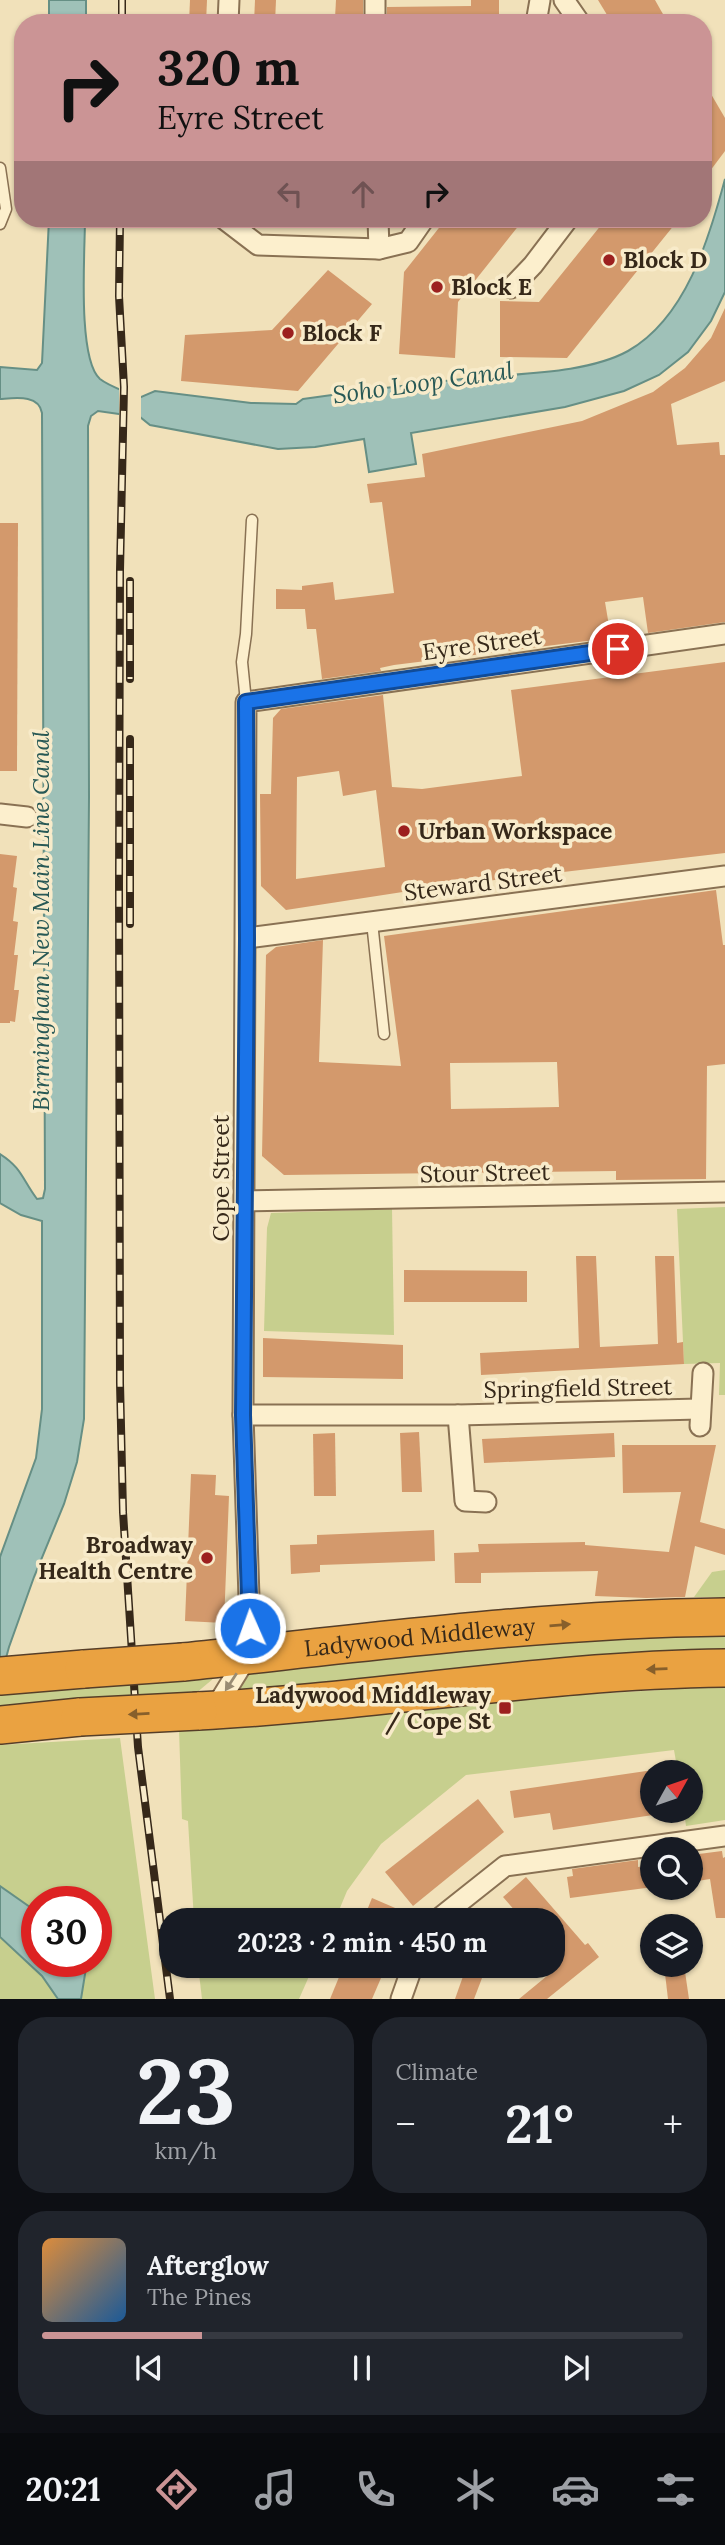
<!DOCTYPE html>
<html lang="en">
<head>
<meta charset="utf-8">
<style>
  body { margin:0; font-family:Lora,serif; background:#20242c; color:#f1f3f6; height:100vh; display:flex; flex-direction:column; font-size:26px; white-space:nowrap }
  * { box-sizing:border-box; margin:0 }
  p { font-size:23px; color:#9ea1a6 }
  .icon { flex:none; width:38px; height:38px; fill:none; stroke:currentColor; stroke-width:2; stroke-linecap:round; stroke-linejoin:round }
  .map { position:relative; height:1999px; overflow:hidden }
  .side { display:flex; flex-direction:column; gap:18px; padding:18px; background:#0d0f14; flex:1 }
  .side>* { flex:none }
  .guide { position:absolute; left:14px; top:14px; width:698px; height:214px; border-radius:28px; box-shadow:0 2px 5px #0004; background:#cb9495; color:#111; overflow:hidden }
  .needle { width:46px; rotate:50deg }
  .controls { position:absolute; left:640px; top:1760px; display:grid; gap:14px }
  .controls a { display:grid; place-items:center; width:63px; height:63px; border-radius:50%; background:#171b24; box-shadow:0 2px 5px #0004; font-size:35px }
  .speed { position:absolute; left:21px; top:1886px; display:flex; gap:14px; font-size:35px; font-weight:700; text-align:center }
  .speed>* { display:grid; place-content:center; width:91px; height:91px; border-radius:50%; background:#171b24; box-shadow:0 2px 5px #0004; line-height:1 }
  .speed .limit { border:10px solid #d22; background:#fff; color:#111 }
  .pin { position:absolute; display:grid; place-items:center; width:60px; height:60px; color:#fff; margin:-30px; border:4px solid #fff; border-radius:50%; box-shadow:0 2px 7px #0007 }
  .me { position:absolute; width:77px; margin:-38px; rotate:358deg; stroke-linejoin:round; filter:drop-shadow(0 0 5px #0008) }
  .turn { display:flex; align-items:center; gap:24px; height:147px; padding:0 28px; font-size:32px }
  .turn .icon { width:91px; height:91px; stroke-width:2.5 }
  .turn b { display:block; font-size:49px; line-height:60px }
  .lanes { display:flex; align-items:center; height:66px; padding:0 28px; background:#0003; justify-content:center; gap:35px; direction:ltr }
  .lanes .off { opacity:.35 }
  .big { font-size:52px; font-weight:800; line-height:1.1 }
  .side .widget { flex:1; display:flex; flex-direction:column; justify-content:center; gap:10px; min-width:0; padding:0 24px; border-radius:28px; background:#20242c }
  .side .dial { align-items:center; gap:0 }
  .dial b { font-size:91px; line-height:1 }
  .song { display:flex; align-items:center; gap:21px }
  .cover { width:84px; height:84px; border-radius:10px; background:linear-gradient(135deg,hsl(30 70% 55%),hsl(210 70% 35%)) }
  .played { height:7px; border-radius:4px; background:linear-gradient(90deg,#cb9495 25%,#363941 25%) }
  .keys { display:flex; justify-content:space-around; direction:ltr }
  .heat { display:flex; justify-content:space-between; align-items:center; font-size:38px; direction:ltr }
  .side .tiles { flex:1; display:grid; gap:18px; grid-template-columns:1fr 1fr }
  .widget:last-child { grid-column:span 2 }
  .trip { position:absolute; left:159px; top:1908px; width:406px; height:70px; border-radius:28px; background:#171b24; box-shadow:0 2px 5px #0004; font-weight:800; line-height:70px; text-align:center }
  .menu { display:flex; height:112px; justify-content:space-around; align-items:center; background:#090b0e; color:#9ea1a6 }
  .menu .icon { width:49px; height:49px }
  .menu .on { color:#cb9495 }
  .menu b { font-size:32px; color:#f1f3f6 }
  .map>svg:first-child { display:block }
</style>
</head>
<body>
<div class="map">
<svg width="725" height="1999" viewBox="0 0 725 1999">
  <rect width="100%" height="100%" fill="#f1e1ba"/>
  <!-- green -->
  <g fill="#c7cf8e">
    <polygon points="725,1207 725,1395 719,1395 720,1363 684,1364 677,1209"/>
    <polygon points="392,1209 394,1335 264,1331 267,1228 271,1213"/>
    <polygon points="725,1570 725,1597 694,1597 712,1572"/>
    <polygon points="725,1628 725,1659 232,1693 259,1664"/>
    <polygon points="226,1668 189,1699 0,1714 0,1682"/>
    <polygon points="725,1686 725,1820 686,1826 684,1811 691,1811 691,1773 678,1773 674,1750 466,1775 381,1844 347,1891 335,1920 194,1920 188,1821 182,1819 179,1730 187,1719"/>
    <polygon points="120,1738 155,1999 81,1999 87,1962 96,1962 96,1902 37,1902 37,1912 0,1886 0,1745"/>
    <polygon points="0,1937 42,1976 58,1999 0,1999"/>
    <polygon points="198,1965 314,1965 299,1999 202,1999"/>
  </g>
  <!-- water -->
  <g fill="#9fc1b8" stroke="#668f85" stroke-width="2">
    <rect x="49" y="0" width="37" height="23"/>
    <path d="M 725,179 L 725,292 L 711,321 L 688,352 L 659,375 L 624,391 L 565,407 L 411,433 L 416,464 L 369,472 L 364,439 L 315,447 L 278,449 L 150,425 L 140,417 L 98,411 L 91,416 L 88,426 L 89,797 L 84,1419 L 77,1462 L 64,1504 L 34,1577 L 9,1647 L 0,1680 L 0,1557 L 36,1458 L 42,1409 L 42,1221 L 21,1215 L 0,1203 L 0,1154 C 22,1168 22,1179 37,1199 L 43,1198 L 45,1189 L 42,413 C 39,394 15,398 0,399 L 0,367 L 37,370 L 42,363 L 49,219 L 85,219 C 85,251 77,359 100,379 C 110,387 128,392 139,398 L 155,391 L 251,403 L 296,404 L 303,399 C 359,391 415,384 472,378 C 519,373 586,374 628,351 C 686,318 709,239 725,179 Z"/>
    <polygon points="0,1886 37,1912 37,1962 87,1962 81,1999 58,1999 42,1976 0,1937"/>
  </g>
  <!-- pier -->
  <polygon fill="#f1e1ba" points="119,385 141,393 141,421 119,417"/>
  <!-- building -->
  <g fill="#d3996c" fill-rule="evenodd">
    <polygon points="190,0 207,0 206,23 189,23"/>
    <polygon points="255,0 276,0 275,23 254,23"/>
    <polygon points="336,0 363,0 363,20 335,18"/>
    <polygon points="471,0 499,0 499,23 387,23 387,7 471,6"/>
    <polygon points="598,0 655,0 668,23 612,23"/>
    <polygon points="704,82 725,118 725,151 704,179"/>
    <polygon points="446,219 524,219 458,302 455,358 399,354 404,272"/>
    <polygon points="606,219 679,219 567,358 500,357 500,301 539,302"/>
    <polygon points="328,270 372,304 298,391 181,381 185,335 272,330"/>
    <polygon points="725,308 725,381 671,404 677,445 719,442 720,455 725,455 725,622 648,633 643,597 605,602 611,638 394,665 380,668 381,671 322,679 316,629 307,629 305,609 276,609 276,589 302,590 302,586 333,582 335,600 394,593 382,502 370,503 367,484 425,477 422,454 582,421 653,392 685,368 711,338"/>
    <polygon points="0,523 18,523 17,771 0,771"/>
    <path d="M 725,662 L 725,853 L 435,887 L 286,910 L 261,886 L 260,794 L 271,794 L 273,718 L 281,709 L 383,695 L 392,787 L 422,789 L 522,776 L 511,690 ZM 339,771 L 343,796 L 376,790 L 385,867 L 296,879 L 297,777 Z"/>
    <polygon points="0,854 17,856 13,887 17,888 13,921 18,922 14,955 18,955 14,990 19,990 15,1022 10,1021 10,1023 0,1023"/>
    <path d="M 716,890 L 723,945 L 725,945 L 725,1064 L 707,1066 L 706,1179 L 616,1180 L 616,1171 L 284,1175 L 262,1156 L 266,955 L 276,947 L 323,940 L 319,1062 L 401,1066 L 384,936 ZM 557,1062 L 559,1107 L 451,1109 L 450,1063 Z"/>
    <polygon points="576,1256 596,1256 600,1347 658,1344 655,1256 674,1256 677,1343 683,1342 684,1364 481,1375 480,1353 579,1348"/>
    <polygon points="404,1270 527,1271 527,1302 404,1302"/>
    <polygon points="263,1338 403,1345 403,1379 263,1377"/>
    <polygon points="419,1432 422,1492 402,1492 400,1433"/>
    <polygon points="335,1433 336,1496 314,1496 313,1434"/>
    <polygon points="614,1433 615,1457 484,1463 482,1439"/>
    <polygon points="622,1445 716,1445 700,1522 725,1529 725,1555 695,1546 685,1597 646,1598 595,1596 598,1571 481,1573 481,1583 455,1583 454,1553 479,1552 478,1544 585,1542 585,1545 669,1552 681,1492 623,1493"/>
    <polygon points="191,1474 216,1475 215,1495 229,1496 224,1623 185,1621"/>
    <polygon points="434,1530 435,1561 320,1565 320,1572 291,1574 290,1545 317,1544 317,1535"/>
    <polygon points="653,1770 653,1815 553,1830 550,1813 514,1818 510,1791"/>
    <polygon points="478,1799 504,1832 413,1906 385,1872"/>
    <polygon points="722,1851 723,1858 725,1857 725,1918 716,1918 710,1879 691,1882 691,1855"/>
    <polygon points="638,1860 638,1867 653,1865 653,1887 570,1898 567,1877 573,1876 572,1869"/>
    <polygon points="526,1877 585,1945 588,1943 599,1957 547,1999 519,1999 553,1971 553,1920 523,1920 503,1897"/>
    <polygon points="372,1898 423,1920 363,1920"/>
    <polygon points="344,1965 371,1965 384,1971 372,1999 330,1999"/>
    <polygon points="467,1965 487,1965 474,1999 455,1999"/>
    <polygon points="664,1965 684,1965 689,1999 668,1999"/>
  </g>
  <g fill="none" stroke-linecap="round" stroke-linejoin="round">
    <!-- lane casing -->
    <g stroke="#897153" stroke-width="13">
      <g id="lane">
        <polyline points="0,168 6,209 0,224"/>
        <polyline points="246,702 242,662 246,634 252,520"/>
        <polyline points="372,922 384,1034"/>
      </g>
    </g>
    <!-- street casing -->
    <g stroke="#897153" stroke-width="23">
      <g id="street">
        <polyline points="564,0 580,23"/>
        <polyline points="228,23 229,0"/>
        <polyline points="375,23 375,0"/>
        <polyline points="536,23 540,0"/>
        <polyline points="224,219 258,245 379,249 408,242 424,219"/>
        <polyline points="378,219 379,249"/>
        <polyline points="511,288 533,265 568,219"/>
        <polyline points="0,814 27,817"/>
        <polyline points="247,938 725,876"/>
        <polyline points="245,1201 725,1192"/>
        <polyline points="243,1415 458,1415 699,1409"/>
        <polyline points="458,1415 465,1501 486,1502"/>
        <polyline points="700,1426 703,1373"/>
        <polyline points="214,1710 248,1655 250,1628 243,1415 246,702 725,634"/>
        <polyline points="437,1920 505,1866 725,1836"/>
        <polyline points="401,1999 413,1965"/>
      </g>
    </g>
    <!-- highway casing -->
    <g stroke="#563e28" stroke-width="40">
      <g id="highway">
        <path id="s1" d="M 183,1662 C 363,1643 544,1619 725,1617"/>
        <polyline points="0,1676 84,1669"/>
        <path d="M 198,1711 C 374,1702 548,1670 725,1668"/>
        <polyline points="0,1725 80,1717"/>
      </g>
    </g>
    <!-- lane -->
    <use href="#lane" stroke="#fcefcd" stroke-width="10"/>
    <!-- street -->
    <use href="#street" stroke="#fcefcd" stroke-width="19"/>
    <!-- highway -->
    <use href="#highway" stroke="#eaa241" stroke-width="37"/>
    <!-- rail casing -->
    <g stroke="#362819" stroke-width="8">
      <g id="rail">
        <polyline points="122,0 122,23"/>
        <polyline points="120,219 119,296 124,387 120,570 119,885 120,1383 123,1512 138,1747 170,1999"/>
        <polyline points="130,581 130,679"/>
        <polyline points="130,924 130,739"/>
      </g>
    </g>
    <!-- rail -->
    <use href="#rail" stroke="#f8ebca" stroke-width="5" stroke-dasharray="16" stroke-linecap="butt"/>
    <!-- highway-bridge casing -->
    <g stroke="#563e28" stroke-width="40" stroke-linecap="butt">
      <g id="highway-bridge">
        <polyline points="84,1669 183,1662"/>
        <polyline points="80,1717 198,1711"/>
      </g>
    </g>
    <!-- highway-bridge -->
    <use href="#highway-bridge" stroke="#eaa241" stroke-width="37"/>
  </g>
  <!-- one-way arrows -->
  <defs><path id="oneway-solid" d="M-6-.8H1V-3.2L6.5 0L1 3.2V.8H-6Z" transform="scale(1.75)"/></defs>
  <g fill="#875f2b">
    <use href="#oneway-solid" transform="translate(560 1625) rotate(-5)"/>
    <use href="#oneway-solid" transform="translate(657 1669) rotate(178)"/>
    <use href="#oneway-solid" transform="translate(139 1714) rotate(177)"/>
  </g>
  <use fill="#998c73" href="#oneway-solid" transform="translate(231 1682) rotate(123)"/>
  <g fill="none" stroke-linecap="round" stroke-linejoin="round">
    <!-- route casing -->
    <g stroke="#114b97" stroke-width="18">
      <polyline id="route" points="250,1628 243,1415 247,938 246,702 618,649"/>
    </g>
    <!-- route -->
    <use href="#route" stroke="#1a73e8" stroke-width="12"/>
  </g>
  <!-- markers -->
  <g fill="#9c201f" stroke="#f8ebca" stroke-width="2.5">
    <circle cx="609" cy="260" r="7"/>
    <circle cx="437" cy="287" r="7"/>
    <circle cx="288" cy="333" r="7"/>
    <circle cx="404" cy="831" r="7"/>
    <circle cx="207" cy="1558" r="7"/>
    <rect x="498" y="1701" width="14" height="14" rx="3.5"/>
  </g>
  <g text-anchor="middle" stroke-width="7" stroke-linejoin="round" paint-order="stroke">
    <!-- poi labels -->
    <g font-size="23" font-weight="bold" fill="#362819" stroke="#f8ebca" text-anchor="start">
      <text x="623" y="268">Block D</text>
      <text x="451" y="295">Block E</text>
      <text x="302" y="341">Block F</text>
      <text x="418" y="839">Urban Workspace</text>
      <text x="193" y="1553" text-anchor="end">Broadway<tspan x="193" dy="26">Health Centre</tspan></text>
      <text x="491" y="1703" text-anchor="end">Ladywood Middleway<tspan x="491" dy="26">/ Cope St</tspan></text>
    </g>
    <!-- street labels -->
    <g font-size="23" fill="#362819" stroke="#f8ebca">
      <text transform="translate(482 644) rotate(-8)" y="8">Eyre Street</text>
      <text transform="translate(483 883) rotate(-7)" y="8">Steward Street</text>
      <text transform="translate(485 1173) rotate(-1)" y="8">Stour Street</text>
      <text transform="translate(221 1178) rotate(-90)" y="8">Cope Street</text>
      <text transform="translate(578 1388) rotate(-1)" y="8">Springfield Street</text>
      <text dy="8" stroke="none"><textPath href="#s1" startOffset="238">Ladywood Middleway</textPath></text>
    </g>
    <!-- water labels -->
    <g font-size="24" font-style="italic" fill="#275855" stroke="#f8ebca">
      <text transform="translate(423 383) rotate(-8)" y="8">Soho Loop Canal</text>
      <text transform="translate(41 921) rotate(-90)" y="8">Birmingham New Main Line Canal</text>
    </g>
  </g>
</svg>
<div class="controls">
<a><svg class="needle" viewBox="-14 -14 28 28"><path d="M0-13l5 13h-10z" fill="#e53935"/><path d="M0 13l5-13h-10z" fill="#9ea1a6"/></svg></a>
<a><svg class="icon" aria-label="search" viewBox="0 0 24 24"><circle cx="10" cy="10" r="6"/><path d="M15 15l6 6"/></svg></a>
<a><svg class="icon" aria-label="layers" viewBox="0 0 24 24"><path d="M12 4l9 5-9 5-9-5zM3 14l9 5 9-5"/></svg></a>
</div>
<div class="speed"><div class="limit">30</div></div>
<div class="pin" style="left:618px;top:649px;background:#d93025"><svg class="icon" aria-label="arrive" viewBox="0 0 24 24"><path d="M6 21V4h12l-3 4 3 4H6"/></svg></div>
<svg class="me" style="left:250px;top:1628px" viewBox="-20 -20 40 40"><circle r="17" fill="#1a73e8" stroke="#fff" stroke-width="3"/><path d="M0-11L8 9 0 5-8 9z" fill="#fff"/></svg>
<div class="trip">20:23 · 2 min · 450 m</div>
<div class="guide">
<div class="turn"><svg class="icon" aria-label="right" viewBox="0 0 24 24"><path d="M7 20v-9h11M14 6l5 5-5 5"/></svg><div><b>320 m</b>Eyre Street</div></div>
<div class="lanes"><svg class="icon off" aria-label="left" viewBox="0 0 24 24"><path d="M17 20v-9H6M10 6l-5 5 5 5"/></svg><svg class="icon off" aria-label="ahead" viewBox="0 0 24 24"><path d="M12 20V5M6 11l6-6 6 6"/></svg><svg class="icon" aria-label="right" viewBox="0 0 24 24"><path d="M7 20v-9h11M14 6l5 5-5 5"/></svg></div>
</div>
</div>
<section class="side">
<div class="tiles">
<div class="widget dial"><b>23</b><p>km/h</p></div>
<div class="widget"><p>Climate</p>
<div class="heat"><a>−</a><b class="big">21°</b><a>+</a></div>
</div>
<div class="widget">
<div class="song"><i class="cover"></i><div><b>Afterglow</b><p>The Pines</p></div></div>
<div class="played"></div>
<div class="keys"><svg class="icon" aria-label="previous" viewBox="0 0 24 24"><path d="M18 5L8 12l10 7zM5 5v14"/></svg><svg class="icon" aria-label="pause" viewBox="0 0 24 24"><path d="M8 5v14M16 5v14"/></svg><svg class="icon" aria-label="next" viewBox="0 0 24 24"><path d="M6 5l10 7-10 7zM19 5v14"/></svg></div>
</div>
</div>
</section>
<nav class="menu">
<b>20:21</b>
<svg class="icon on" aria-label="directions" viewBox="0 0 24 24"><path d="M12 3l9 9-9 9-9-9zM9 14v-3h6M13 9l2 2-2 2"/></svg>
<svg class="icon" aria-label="music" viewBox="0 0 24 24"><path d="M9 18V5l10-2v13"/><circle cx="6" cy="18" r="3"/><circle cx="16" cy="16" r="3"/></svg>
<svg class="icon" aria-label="phone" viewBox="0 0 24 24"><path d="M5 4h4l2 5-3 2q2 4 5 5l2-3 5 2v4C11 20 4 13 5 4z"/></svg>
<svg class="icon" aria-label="climate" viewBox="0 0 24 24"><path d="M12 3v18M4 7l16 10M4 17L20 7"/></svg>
<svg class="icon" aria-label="car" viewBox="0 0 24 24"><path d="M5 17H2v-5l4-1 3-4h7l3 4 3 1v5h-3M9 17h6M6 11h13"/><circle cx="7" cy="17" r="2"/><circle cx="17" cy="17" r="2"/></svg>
<svg class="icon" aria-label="filters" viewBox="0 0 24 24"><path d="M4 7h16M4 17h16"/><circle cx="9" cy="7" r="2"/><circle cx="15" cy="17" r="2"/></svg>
</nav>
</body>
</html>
